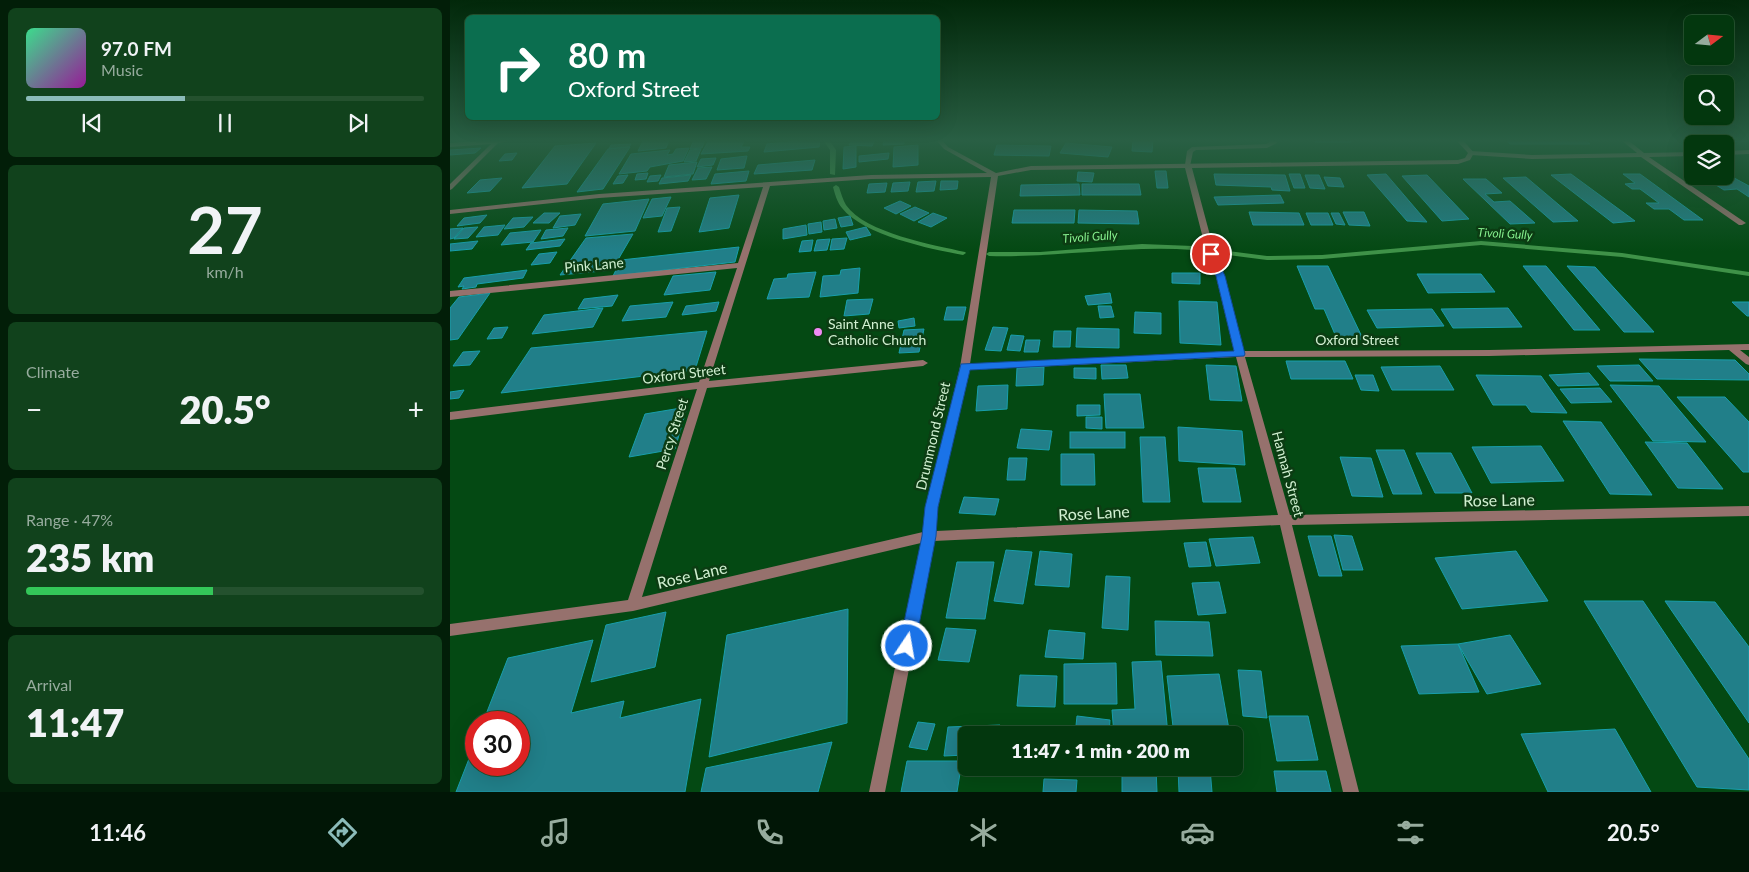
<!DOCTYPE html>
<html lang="en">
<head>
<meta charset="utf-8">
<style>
  body { margin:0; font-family:Lato,sans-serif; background:#11421c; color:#f1f3f6; height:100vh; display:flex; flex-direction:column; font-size:19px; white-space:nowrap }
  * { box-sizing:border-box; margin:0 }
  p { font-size:16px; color:#97ac9e }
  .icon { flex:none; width:28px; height:28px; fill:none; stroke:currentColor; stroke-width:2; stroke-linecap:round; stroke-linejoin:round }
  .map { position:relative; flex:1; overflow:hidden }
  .sheet { display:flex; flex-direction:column; gap:8px; padding:8px; background:#021e08; width:450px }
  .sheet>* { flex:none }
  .hud { position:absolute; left:15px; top:15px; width:475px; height:105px; border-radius:8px; box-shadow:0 5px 20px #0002,0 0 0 1px #24512e; background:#0b6e4f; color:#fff; overflow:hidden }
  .needle { width:32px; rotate:74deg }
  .buttons { position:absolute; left:1234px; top:15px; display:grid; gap:10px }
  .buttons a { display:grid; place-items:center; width:50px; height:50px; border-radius:8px; background:#03370e; box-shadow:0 5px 20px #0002,0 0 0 1px #24512e; font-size:25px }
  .speed { position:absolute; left:15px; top:711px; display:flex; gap:10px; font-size:25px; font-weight:700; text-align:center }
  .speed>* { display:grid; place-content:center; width:65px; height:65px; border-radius:50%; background:#03370e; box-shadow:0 5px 20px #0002,0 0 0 1px #24512e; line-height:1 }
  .speed .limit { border:8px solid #d22; background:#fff; color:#111 }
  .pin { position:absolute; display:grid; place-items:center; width:42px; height:42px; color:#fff; margin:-21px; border:2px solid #fff; border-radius:50%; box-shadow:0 1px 5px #0007 }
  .me { position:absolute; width:55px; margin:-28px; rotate:12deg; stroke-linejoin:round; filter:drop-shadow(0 0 4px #0008) }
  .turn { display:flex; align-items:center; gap:18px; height:105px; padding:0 20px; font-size:22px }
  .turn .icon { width:65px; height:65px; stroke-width:2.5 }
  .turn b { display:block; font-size:35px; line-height:42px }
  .big { font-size:38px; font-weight:800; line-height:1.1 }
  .sheet .tile { flex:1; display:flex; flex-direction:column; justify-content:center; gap:8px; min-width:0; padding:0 18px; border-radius:8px; background:#11421c }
  .sheet .dial { align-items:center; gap:0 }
  .dial b { font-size:65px; line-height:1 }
  .song { display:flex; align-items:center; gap:15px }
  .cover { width:60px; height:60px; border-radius:8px; background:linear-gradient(135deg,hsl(150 70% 55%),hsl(300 70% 35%)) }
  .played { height:5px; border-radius:2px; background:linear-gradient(90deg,#8bbbb9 40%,#24512e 40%) }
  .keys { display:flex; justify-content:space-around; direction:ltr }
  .heat { display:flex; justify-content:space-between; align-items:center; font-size:28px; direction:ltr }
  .charge { height:8px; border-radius:4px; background:linear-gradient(90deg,#34c759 47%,#24512e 0) }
  .trip { position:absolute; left:508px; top:726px; width:285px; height:50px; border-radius:8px; background:#03370e; box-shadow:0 5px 20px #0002,0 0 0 1px #24512e; font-weight:800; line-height:50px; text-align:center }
  .menu { display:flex; height:80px; justify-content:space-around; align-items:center; background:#011606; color:#97ac9e }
  .menu .icon { width:35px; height:35px }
  .menu .active { color:#8bbbb9 }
  .menu b { font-size:22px; color:#f1f3f6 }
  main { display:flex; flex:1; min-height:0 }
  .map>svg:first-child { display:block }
</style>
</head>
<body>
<main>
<section class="sheet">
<div class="tile">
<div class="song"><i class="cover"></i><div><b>97.0 FM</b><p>Music</p></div></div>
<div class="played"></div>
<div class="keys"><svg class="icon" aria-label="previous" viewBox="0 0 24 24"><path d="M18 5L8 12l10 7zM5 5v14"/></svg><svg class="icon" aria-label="pause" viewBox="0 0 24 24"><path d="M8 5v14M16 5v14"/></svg><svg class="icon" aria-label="next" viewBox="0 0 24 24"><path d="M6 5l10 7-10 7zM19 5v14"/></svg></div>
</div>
<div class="tile dial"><b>27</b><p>km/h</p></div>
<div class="tile"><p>Climate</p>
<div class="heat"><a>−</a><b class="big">20.5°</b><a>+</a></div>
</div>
<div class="tile"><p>Range · 47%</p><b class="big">235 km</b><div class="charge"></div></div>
<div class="tile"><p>Arrival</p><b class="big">11:47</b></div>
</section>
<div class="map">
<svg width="1299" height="792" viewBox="0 0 1299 792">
  <rect width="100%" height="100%" fill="#044913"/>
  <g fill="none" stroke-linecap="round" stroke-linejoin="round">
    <!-- stream -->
    <g fill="#3f9248" fill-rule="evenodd">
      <polygon points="373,140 379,140 386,150 385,175 380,174 380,150"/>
      <path d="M 386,185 L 389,187 C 391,193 393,200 396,205 C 415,233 484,245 515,252 L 516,253 L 513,255 C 480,249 413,235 392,208 C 387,202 385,194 383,187 Z"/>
      <polygon points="1031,241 1172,253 1299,272 1299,276 1172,257 1031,245 872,259 817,260 778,255 775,253 778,251 817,256 872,255"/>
      <path d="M 692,244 L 743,246 L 746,248 L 743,250 C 675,245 607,258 539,256 L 536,254 L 539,252 L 590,252 Z"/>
    </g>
  </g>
  <!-- building -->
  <g fill="#217f89" stroke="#189fac">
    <polygon points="219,140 216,148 188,151 193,141"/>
    <polygon points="244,140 255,140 252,148 240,149"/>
    <polygon points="259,140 295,140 291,147 300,147 298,151 251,154"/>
    <polygon points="356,140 370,140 369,147 314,152 317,144"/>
    <polygon points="402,140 425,140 422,146 399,145"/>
    <polygon points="434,140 454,140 454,144 433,145"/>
    <polygon points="683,140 703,140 702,152 682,151"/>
    <polygon points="864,140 900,140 901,142 865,142"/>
    <polygon points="1056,140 1135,140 1140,144 1060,144"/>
    <polygon points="1233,140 1299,140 1299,141 1242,143"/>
    <polygon points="146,143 117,184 72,188 105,146"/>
    <polygon points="616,143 662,147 658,157 610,153"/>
    <polygon points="181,144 179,147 159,149 161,145"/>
    <polygon points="468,145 468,165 443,167 444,147"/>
    <polygon points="547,145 601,146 599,156 544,155"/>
    <polygon points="406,146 406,167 393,169 394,147"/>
    <polygon points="180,147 153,189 127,192 158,149"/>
    <polygon points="31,148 25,153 0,155 0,150"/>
    <polygon points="239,148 233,161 200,167 197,171 169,174 181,154 220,150 217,155 223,154 226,149"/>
    <polygon points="251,149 246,161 234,162 240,150"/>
    <polygon points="67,153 62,160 49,161 55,154"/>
    <polygon points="439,153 438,159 409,162 409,156"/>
    <polygon points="297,156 294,168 267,170 271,159"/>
    <polygon points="266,158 263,165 247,167 251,159"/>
    <polygon points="365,160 362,170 304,174 308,165"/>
    <polygon points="247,162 243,174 214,177 219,165"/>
    <polygon points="262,167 256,179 242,180 248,168"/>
    <polygon points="299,171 296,181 261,184 265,174"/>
    <polygon points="705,171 716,171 718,188 707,188"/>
    <polygon points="628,172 644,173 642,182 627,181"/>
    <polygon points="198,173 196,179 185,180 187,174"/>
    <polygon points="1275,173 1299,186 1299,197 1287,189 1274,190 1266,185 1276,184 1262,176 1275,176"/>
    <polygon points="764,174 835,175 840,191 822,190 821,187 766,185"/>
    <polygon points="839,174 850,174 855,188 844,188"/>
    <polygon points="936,174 977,222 957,221 917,175"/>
    <polygon points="1121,174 1185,221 1163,223 1101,175"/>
    <polygon points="1173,174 1190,174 1253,220 1234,220 1219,209 1204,209 1196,203 1209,203 1190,189 1182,189 1175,184 1185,183"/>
    <polygon points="178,175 173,183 163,184 168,176"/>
    <polygon points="211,175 208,181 197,182 200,176"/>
    <polygon points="241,175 238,181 209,184 212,178"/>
    <polygon points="855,175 869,175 875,189 860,188"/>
    <polygon points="977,175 1019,219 992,221 952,176"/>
    <polygon points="874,177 890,178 894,187 878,186"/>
    <polygon points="1076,177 1128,221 1103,222 1053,178"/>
    <polygon points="52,178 40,191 17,193 30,180"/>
    <polygon points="1013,179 1036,179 1052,193 1035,194 1044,202 1060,201 1085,223 1060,224"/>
    <polygon points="486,181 484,191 466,192 468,182"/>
    <polygon points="491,181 508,181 507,189 490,190"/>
    <polygon points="460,182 458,191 441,192 443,183"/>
    <polygon points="437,183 435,192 417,193 419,184"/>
    <polygon points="629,184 630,195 570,196 571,185"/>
    <polygon points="632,184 689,184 691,195 632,195"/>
    <polygon points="289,195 279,228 249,232 260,198"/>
    <polygon points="830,195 834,203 768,205 764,197"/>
    <polygon points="221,197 212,216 193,218 202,199"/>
    <polygon points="199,199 185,231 135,236 153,204"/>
    <polygon points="450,201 461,206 446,214 434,208"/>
    <polygon points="230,207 221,231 208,232 217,208"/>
    <polygon points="465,207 479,213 464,221 450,214"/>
    <polygon points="564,210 625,210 624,223 562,223"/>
    <polygon points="629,210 687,211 689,224 628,223"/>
    <polygon points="799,212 849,213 854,225 803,225"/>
    <polygon points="893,212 914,212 920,226 899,225"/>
    <polygon points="94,213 110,213 99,223 83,223"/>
    <polygon points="483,213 497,218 481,227 468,222"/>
    <polygon points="856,213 878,213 883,225 861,225"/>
    <polygon points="881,213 889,213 895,225 886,224"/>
    <polygon points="131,214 125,225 103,228 110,216"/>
    <polygon points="37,215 30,223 7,226 14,218"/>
    <polygon points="400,216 403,225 391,227 388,218"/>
    <polygon points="83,217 74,227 54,229 63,218"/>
    <polygon points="385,219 387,228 374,230 373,221"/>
    <polygon points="371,222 372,232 359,234 358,224"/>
    <polygon points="55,225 48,235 26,237 34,227"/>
    <polygon points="356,225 357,235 333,239 333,229"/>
    <polygon points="28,227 18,238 4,239 14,228"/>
    <polygon points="416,227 421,235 400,240 396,232"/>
    <polygon points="13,228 4,238 0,239 0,229"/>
    <polygon points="118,228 113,236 91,239 96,230"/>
    <polygon points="91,230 83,242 51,245 60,233"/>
    <polygon points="183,234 162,270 110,275 136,238"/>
    <polygon points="397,238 394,249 380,250 382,239"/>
    <polygon points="115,239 110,246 76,250 81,243"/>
    <polygon points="380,239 377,250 364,251 367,240"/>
    <polygon points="363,240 361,251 349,252 352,241"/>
    <polygon points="28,241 22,249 0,251 0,244"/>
    <polygon points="289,247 285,262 163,276 171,260"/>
    <polygon points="107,252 100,263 81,265 89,254"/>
    <polygon points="847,266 878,266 913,339 887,339 874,309 865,309"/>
    <polygon points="1073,266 1096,266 1150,330 1124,330"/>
    <polygon points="1117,266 1145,267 1204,332 1174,332"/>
    <polygon points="410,268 408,293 370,297 373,276 390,275 391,270"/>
    <polygon points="77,270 73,278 27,284 26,287 12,289 14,286 8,287 14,278"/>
    <polygon points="266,272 260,290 214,295 223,276"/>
    <polygon points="366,272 359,297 317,299 324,279 337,278 338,274"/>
    <polygon points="722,273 750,273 750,284 722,283"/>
    <polygon points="967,274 1031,274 1045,292 978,293"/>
    <polygon points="40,293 8,339 0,340 0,308 9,297"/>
    <polygon points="660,293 662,303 638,305 635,296"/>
    <polygon points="168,295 162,306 128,309 134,299"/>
    <polygon points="423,299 419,314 394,316 397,300"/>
    <polygon points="729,301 767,302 771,345 730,343"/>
    <polygon points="223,302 216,317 172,321 180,306"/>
    <polygon points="269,302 266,311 232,315 236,306"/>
    <polygon points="1282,302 1299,302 1299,316 1297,316"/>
    <polygon points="648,306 661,306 664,317 650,318"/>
    <polygon points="497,307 516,307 513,320 494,320"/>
    <polygon points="153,308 143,327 82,334 94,315"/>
    <polygon points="1058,308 1072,327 1003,328 991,309"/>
    <polygon points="982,309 994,326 927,328 917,310"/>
    <polygon points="685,312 711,313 711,334 684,333"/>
    <polygon points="464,318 465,326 449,328 448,321"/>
    <polygon points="58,327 52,338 37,339 44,328"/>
    <polygon points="543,327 558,328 551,351 535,350"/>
    <polygon points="627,328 669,329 669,348 626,347"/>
    <polygon points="474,329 469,352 449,353 454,330"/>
    <polygon points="257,331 245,370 51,393 81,348"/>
    <polygon points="604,331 621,331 620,347 603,347"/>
    <polygon points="561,335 574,336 570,351 557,350"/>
    <polygon points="576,340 590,340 588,352 574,352"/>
    <polygon points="30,351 20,365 3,366 13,352"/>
    <polygon points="1189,359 1285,360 1299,374 1299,380 1207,379"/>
    <polygon points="836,361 895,361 903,379 841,379"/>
    <polygon points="651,365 676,365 678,378 652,379"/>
    <polygon points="756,365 786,366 792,401 760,400"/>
    <polygon points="1189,365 1203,381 1160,381 1147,366"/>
    <polygon points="990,366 1004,390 942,390 931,367"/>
    <polygon points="594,367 593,385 566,386 567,368"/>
    <polygon points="624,368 646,368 646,379 624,378"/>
    <polygon points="1139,373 1149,385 1108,386 1099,375"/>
    <polygon points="905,375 923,375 929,391 911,390"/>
    <polygon points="1026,375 1091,376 1117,413 1081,412 1076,405 1043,405"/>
    <polygon points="558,385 557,409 526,411 528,386"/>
    <polygon points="1160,385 1209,386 1256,442 1203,441"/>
    <polygon points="1150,388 1162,402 1121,403 1110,389"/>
    <polygon points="14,390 9,398 0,399 0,392"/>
    <polygon points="654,394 690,394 694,428 656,428"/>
    <polygon points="1227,397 1275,397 1299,422 1299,472 1293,472"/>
    <polygon points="627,405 650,405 650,415 627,416"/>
    <polygon points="237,407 225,449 179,457 195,414"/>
    <polygon points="636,417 652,417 652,429 636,428"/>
    <polygon points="1113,421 1151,422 1202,495 1160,494"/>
    <polygon points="728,427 792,431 795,465 729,461"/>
    <polygon points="571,429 602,431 599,450 567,448"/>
    <rect x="620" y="432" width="55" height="16"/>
    <polygon points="690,437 715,437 720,502 693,502"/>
    <polygon points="1195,442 1237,443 1273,489 1228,488"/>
    <polygon points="1091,446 1114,481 1041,483 1022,447"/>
    <polygon points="926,450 954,450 972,494 943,494"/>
    <polygon points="966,453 1001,453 1022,493 985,493"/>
    <polygon points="611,454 644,454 645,485 611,485"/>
    <polygon points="890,457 921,458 933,497 902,496"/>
    <polygon points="559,458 577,458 575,480 557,480"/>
    <polygon points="748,468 785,468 791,502 753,502"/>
    <polygon points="514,497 549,499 545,515 509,513"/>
    <polygon points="884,535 902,536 913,570 893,570"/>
    <polygon points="858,536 881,536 892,576 869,576"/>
    <polygon points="803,537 810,563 766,566 759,539"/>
    <polygon points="756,542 761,566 739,567 734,543"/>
    <polygon points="556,550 582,552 573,604 544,601"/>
    <polygon points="590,551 622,554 619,587 585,585"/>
    <polygon points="1066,551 1098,601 1012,609 985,558"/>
    <polygon points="507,562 544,562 535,619 496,618"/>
    <polygon points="656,576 680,577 678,630 652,628"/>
    <polygon points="769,582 776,613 748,615 742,583"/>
    <polygon points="1134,601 1193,601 1299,759 1299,790 1247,787"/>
    <polygon points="1215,601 1265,602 1299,647 1299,723"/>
    <polygon points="398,609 397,723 259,757 277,635"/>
    <polygon points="216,612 205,667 141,682 156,625"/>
    <polygon points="705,621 759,622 763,656 706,655"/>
    <polygon points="496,628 526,630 519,662 488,660"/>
    <polygon points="599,630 635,633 633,659 595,657"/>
    <polygon points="1060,635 1091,684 1037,694 1008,644"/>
    <polygon points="143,640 121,713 174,701 170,718 251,699 235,792 6,792 26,741 26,765 69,765 69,722 33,722 58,658"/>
    <polygon points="1008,644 1029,692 969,694 951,646"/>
    <polygon points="711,661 718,735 664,735 662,710 685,709 682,662"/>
    <polygon points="666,663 667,704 614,704 614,664"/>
    <polygon points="788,670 811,671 817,718 793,716"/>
    <polygon points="769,674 780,735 724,735 717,676"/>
    <polygon points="570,675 607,676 605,707 567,706"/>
    <polygon points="627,716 660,720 659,735 625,735"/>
    <polygon points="819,716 858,716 868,760 827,761"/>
    <polygon points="468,722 485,724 477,750 459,747"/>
    <polygon points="550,725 549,735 516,735 516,755 494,756 498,727"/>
    <polygon points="1165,729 1201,792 1098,792 1071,734"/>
    <polygon points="382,742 368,792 251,792 256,768"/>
    <polygon points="457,761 512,761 507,792 451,792"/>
    <polygon points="672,768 706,768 707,792 672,792"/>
    <polygon points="728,768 760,768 762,792 729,792"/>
    <polygon points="824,771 876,771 881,792 827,792"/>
    <polygon points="594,779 627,780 626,792 593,792"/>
  </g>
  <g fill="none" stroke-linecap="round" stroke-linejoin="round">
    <!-- lane -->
    <g fill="#96716d" fill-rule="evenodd">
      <polygon points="819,140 825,140 827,143 817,148 746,150 743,152 740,166 735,165 737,151 742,147 816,144 820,142"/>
      <polygon points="1171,140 1178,140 1194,153 1242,152 1242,156 1199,157 1296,223 1292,225 1289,225 1191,157 1082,159 1021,155 1018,153 1021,151 1082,155 1187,153"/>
      <polygon points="1299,150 1299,154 1275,155 1275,151"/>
    </g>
    <!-- street -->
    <g fill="#96716d" fill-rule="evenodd">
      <polygon points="40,140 70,140 48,143 2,189 0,190 0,184 41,144 0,147 0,143"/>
      <path d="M 486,140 L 492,140 L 498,147 L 546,173 L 581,166 L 1008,160 L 1015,158 L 1018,153 L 1006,140 L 1013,140 L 1024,153 L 1020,160 L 1008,164 L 742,168 L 765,254 L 774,276 L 793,351 L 1039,350 L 1299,344 L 1299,350 L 1290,350 L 1299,357 L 1299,365 L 1296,364 L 1279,350 L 1039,356 L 795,357 L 840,515 L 1299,506 L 1299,516 L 842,525 L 909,792 L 893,792 L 830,525 L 484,541 L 435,792 L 419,792 L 471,543 L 183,611 L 0,636 L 0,624 L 178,600 L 247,389 L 0,420 L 0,412 L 249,382 L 287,268 L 0,297 L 0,291 L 288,263 L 313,187 L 149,198 L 0,214 L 0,210 L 149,194 L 421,175 L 537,173 L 494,149 ZM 735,168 L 757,254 L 766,276 L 784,351 L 520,364 L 548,176 L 581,170 ZM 541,177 L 510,367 L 476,507 L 473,532 L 192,597 L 257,388 L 473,366 L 478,363 L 473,360 L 259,381 L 320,186 L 421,179 ZM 786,357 L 828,515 L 486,531 L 488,507 L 519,370 Z"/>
    </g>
  </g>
  <!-- sky -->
  <linearGradient id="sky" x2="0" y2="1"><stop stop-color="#02280a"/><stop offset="0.56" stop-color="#295f44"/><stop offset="1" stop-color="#295f44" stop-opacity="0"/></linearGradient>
  <rect width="1299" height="251" fill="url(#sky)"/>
  <!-- route -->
  <polygon fill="#1a73e8" stroke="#114b97" points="758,252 764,252 775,276 795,354 794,356 520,370 488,507 486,536 465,646 462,651 457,653 451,651 449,646 472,536 475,507 511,364 784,351 766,276 757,254"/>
  <!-- markers -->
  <circle fill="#f08bf5" stroke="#0c3c13" stroke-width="2" cx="368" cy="332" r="5"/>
  <g text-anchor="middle" stroke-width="5" stroke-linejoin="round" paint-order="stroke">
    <!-- far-water labels -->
    <g font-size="12" font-style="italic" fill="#86f08e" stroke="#0c3c13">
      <text transform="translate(1055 234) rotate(3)" y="4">Tivoli Gully</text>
      <text transform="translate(640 237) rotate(-4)" y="4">Tivoli Gully</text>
    </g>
    <!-- street labels -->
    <g font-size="14" fill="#d1f0d1" stroke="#0c3c13">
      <text transform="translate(144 265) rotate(-5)" y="5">Pink Lane</text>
      <text x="907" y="345">Oxford Street</text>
      <text transform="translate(234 374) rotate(-7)" y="5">Oxford Street</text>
      <text transform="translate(222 434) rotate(-72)" y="5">Percy Street</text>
      <text transform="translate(483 436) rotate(-77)" y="5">Drummond Street</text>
      <text transform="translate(838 474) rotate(75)" y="5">Hannah Street</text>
    </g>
    <!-- poi labels -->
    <g font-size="14" fill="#d1f0d1" stroke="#0c3c13" text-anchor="start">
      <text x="378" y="329">Saint Anne<tspan x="378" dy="16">Catholic Church</tspan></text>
    </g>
    <!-- near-street labels -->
    <g font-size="16" fill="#d1f0d1" stroke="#0c3c13">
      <text transform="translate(1049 500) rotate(-1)" y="6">Rose Lane</text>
      <text transform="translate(644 513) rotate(-3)" y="6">Rose Lane</text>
      <text transform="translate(242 575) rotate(-13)" y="6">Rose Lane</text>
    </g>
  </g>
</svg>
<div class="buttons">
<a><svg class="needle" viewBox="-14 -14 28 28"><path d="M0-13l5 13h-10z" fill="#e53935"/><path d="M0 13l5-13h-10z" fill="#97ac9e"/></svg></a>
<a><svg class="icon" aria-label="search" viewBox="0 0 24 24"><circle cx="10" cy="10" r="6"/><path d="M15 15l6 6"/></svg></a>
<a><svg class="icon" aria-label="layers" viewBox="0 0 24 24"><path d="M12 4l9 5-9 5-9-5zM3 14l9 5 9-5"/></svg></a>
</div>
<div class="speed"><div class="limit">30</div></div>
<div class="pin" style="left:761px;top:254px;background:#d93025"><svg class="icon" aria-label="arrive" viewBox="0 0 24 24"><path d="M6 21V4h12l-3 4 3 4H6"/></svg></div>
<svg class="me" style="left:457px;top:646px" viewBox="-20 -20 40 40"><circle r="17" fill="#1a73e8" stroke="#fff" stroke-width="3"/><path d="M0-11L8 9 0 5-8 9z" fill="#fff"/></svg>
<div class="trip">11:47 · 1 min · 200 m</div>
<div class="hud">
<div class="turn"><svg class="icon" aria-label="right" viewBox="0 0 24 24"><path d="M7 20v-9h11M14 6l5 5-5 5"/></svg><div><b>80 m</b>Oxford Street</div></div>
</div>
</div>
</main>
<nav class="menu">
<b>11:46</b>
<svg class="icon active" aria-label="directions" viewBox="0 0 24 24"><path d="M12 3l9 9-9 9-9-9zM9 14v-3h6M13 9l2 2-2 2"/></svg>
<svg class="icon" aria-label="music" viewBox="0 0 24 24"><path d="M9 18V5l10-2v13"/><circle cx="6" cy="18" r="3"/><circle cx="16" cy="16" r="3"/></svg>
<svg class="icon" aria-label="phone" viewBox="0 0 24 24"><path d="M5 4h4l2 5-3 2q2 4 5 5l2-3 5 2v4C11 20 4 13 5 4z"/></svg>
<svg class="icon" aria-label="climate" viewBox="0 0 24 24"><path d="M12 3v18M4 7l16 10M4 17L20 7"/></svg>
<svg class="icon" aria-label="car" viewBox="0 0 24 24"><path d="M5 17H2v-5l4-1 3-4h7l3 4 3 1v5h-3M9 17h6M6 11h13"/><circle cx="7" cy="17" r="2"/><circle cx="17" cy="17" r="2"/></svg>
<svg class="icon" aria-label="filters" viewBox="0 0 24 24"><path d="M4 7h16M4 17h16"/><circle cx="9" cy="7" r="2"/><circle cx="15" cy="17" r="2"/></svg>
<b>20.5°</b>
</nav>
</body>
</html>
